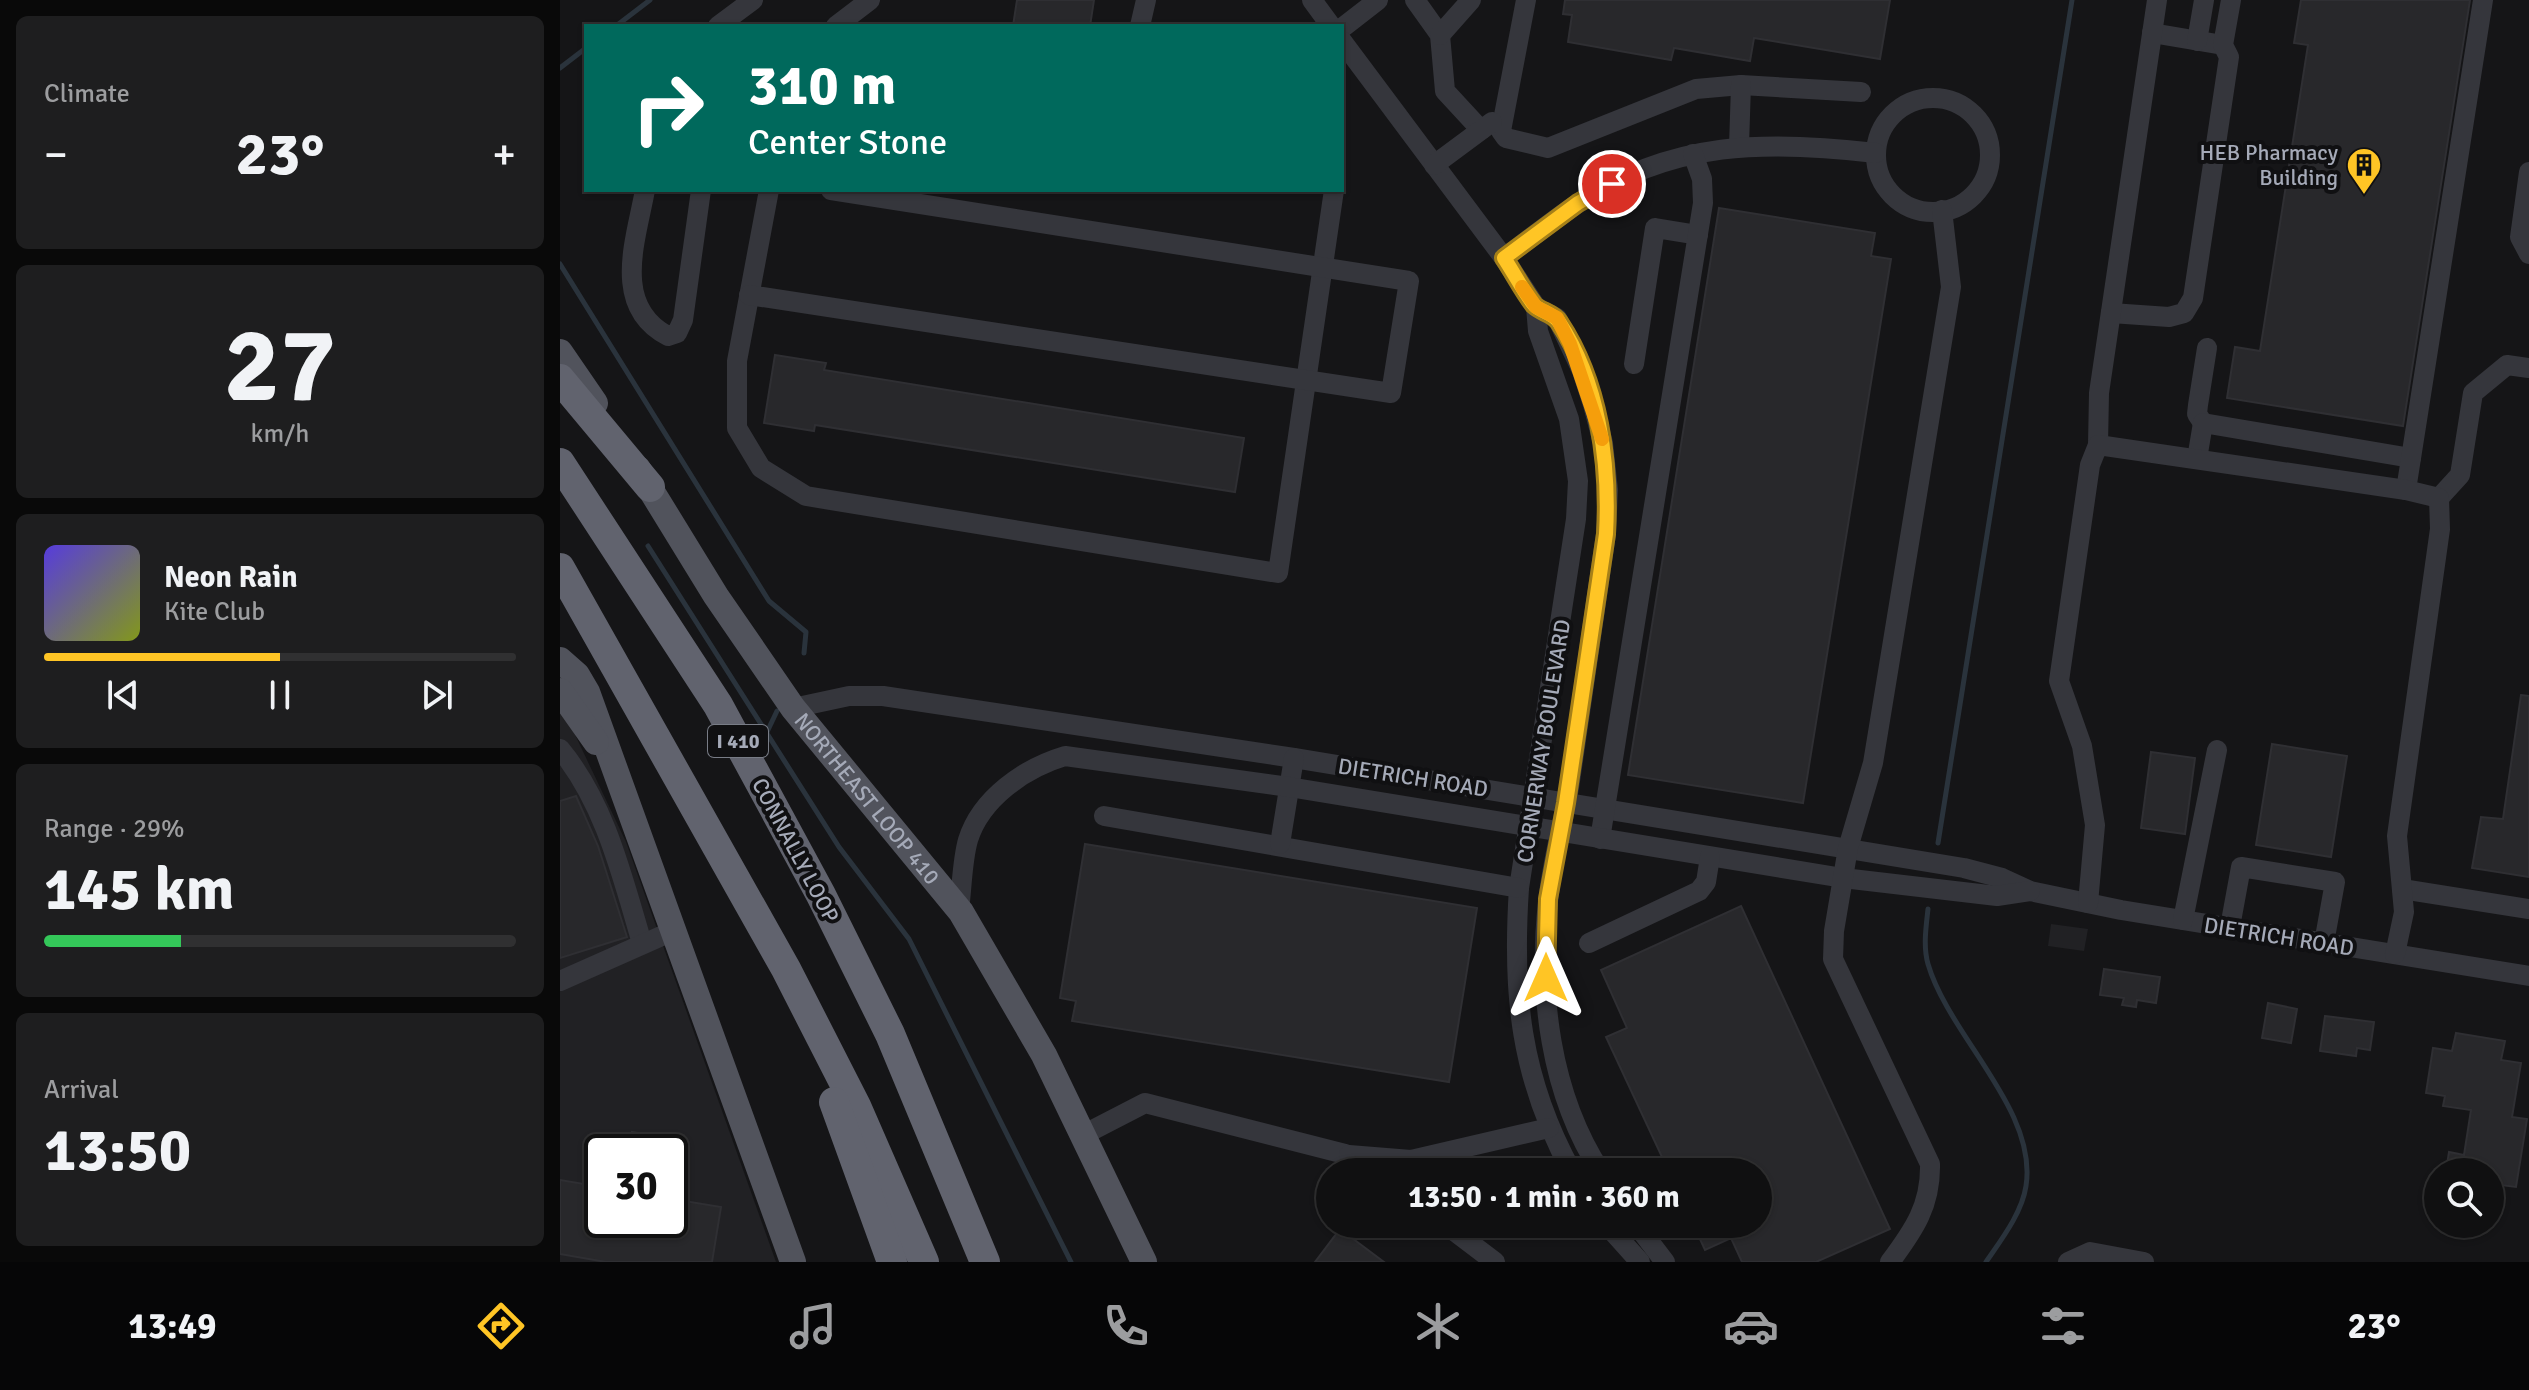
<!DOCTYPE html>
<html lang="en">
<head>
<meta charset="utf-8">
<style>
  body { margin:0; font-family:Signika,sans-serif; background:#1e1e1f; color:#f1f3f6; height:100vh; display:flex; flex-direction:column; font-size:30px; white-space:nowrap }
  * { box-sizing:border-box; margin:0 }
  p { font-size:26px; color:#9c9d9f }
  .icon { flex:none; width:44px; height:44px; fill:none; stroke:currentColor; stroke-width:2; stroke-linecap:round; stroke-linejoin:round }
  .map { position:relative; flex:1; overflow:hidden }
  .panel { display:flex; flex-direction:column; gap:16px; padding:16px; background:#090909; width:560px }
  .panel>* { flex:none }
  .hud { position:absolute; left:24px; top:24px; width:760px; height:168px; border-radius:0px; box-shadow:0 2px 6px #0004,0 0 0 2px #303031; background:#00695c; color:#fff; overflow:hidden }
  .fabs { position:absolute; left:1864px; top:1158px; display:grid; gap:16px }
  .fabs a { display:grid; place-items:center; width:80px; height:80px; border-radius:50%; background:#101011; box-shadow:0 2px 6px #0004,0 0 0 2px #303031; font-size:40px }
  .speed { position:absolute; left:24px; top:1134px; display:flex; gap:16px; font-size:40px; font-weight:700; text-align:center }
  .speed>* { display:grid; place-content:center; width:104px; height:104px; border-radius:50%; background:#101011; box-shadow:0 2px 6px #0004,0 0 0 2px #303031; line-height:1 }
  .speed .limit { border:4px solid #111; border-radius:12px; background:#fff; color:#111 }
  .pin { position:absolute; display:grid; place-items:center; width:68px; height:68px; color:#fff; margin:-34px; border:4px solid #fff; border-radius:50%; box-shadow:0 2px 8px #0007 }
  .me { position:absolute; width:88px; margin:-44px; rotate:0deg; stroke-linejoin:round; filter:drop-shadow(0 0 6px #0008) }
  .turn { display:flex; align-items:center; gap:28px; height:168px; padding:0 32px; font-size:36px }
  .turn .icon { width:104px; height:104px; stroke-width:2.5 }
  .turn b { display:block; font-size:56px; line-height:68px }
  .big { font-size:60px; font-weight:800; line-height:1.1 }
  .panel .widget { flex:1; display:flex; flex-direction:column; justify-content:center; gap:12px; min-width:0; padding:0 28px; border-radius:12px; background:#1e1e1f }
  .panel .dial { align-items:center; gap:0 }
  .dial b { font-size:104px; line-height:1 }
  .song { display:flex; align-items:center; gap:24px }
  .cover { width:96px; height:96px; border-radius:12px; background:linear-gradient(135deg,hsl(250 70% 55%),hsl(70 70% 35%)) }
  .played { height:8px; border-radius:4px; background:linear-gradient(90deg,#ffc525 50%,#303031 50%) }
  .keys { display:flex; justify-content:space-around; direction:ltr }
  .heat { display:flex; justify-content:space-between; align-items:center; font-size:44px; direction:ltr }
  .charge { height:12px; border-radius:6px; background:linear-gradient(90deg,#34c759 29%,#303031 0) }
  .trip { position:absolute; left:756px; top:1158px; width:456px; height:80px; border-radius:40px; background:#101011; box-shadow:0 2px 6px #0004,0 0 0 2px #303031; font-weight:800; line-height:80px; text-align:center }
  .tab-bar { display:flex; height:128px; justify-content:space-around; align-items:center; background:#060607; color:#9c9d9f }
  .tab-bar .icon { width:56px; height:56px }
  .tab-bar .selected { color:#ffc525 }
  .tab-bar b { font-size:36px; color:#f1f3f6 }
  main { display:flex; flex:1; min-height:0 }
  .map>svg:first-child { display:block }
</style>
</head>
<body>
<main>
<section class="panel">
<div class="widget"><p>Climate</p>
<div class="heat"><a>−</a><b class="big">23°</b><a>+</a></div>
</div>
<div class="widget dial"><b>27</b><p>km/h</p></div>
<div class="widget">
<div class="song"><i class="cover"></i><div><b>Neon Rain</b><p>Kite Club</p></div></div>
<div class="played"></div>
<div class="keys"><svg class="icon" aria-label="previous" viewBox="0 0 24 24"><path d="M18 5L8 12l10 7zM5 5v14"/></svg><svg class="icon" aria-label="pause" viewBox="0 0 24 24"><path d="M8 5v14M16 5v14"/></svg><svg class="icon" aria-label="next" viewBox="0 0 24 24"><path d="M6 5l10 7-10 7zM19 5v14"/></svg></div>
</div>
<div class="widget"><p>Range · 29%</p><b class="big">145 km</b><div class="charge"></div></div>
<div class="widget"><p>Arrival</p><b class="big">13:50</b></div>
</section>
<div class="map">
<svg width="1969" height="1262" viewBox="0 0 1969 1262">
  <rect width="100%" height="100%" fill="#151517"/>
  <!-- built -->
  <g fill="#212124" fill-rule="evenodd">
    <path d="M 0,703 L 66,842 L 216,1262 L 0,1262 ZM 42,1152 L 110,1152 L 110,1220 L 42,1220 Z"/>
    <polygon points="1491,924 1528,929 1524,951 1488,946"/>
  </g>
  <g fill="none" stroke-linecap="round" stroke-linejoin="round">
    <!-- stream -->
    <g stroke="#2a333c" stroke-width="5">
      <polyline points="56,26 90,0"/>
      <polyline points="0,68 26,48"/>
      <polyline points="0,264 209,601 246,632 244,653"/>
      <polyline points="88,546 279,847 349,939 511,1262"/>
      <polyline points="207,732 217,711"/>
      <polyline points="1378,843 1512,0"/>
      <path d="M 1368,909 C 1366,927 1363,947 1368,964 C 1389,1036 1478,1110 1466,1186 C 1462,1213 1441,1240 1426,1262"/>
    </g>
  </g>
  <!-- building -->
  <g fill="#28282b" stroke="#2f2f33" stroke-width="2">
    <polygon points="457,0 534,0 530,26 453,26"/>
    <polygon points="1005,0 1330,0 1320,59 1194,38 1190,61 1114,48 1111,60 1008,42 1012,15 1003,14"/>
    <polygon points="1741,0 1910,0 1843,426 1667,398 1675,347 1700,351 1748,45 1734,43"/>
    <polygon points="1159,208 1315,233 1311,256 1331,259 1243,803 1068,775"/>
    <polygon points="215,355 266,363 264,370 684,438 675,492 255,425 254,431 204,423"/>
    <polygon points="1961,695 1969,696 1969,877 1912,868 1921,817 1943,819"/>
    <polygon points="1712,744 1787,756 1771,857 1696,845"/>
    <polygon points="1591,752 1635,758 1625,834 1581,828"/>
    <polygon points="16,796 38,846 67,937 0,958 0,801"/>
    <polygon points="525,844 917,908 889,1082 512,1021 516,1001 500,998"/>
    <polygon points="1181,906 1330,1229 1256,1262 1182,1262 1171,1238 1145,1250 1133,1224 1198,1224 1198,1172 1109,1172 1046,1037 1067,1028 1041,970"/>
    <polygon points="1544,969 1600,977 1596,1003 1577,1000 1576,1007 1562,1005 1564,998 1540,995"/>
    <polygon points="1708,1003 1737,1009 1731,1043 1702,1038"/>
    <polygon points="1765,1016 1814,1022 1810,1050 1797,1048 1796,1056 1760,1051"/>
    <polygon points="1896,1033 1945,1041 1941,1060 1961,1063 1952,1117 1967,1119 1956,1187 1941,1185 1937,1209 1930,1208 1930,1172 1886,1171 1889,1152 1904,1155 1911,1110 1883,1106 1885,1096 1866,1093 1873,1048 1892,1051"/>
    <polygon points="72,1132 127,1141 118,1200 161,1207 152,1262 46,1262 0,1254 0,1180 42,1187 42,1220 110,1220 110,1152 69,1152"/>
    <polygon points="780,1229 824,1262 755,1262"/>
  </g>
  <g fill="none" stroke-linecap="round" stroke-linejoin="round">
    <!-- minor -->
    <g stroke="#35363c" stroke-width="20">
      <polyline points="752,0 771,26"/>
      <polyline points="855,0 880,35 885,91 921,130"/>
      <polyline points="966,0 941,131 946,138 988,148 1136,89 1181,85 1301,92"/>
      <polyline points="158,26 193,0"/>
      <polyline points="276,26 310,0"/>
      <polyline points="580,26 586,0"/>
      <polyline points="782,28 818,0"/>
      <polyline points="1592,33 1663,45"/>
      <polyline points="880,35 911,0"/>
      <path d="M 782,41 L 944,258 L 976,307 L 978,331 L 1009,419 L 1018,481 L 1016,519 L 959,888 C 952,993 960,1078 1012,1172"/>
      <polyline points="1637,41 1644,0"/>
      <circle cx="1373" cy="155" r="57"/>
      <polyline points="1179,146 1181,85"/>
      <polyline points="874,165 932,122"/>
      <polyline points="1969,172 1960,237 1969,254"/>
      <path d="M 85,190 C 76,240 51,306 108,336 L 117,333 L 123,320 L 141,190"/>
      <polyline points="209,190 177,361 177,428 201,468 246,496 718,573 774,190"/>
      <path d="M 944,258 C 968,240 992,221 1017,204 C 1112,140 1208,140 1316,153"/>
      <polyline points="189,295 831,393 849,281 271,190"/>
      <path d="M 976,307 L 997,318 L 1022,371 L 1033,405 L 1043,443 L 1048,490 L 1046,534 C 1034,616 1022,699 1010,781 C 1004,821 992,861 988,902 C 978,993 990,1094 1041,1172"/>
      <polyline points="1551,313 1609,317 1624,313 1633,298 1669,57 1663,45 1671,0"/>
      <polyline points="1074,364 1095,228 1138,235"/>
      <polyline points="1643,423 1637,414 1638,405 1647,348"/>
      <polyline points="1538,445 1539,393 1597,0"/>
      <polyline points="1637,459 1643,423 1851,458"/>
      <polyline points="1846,490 1923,0"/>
      <polyline points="1879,498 1900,475 1913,393 1947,365 1969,368"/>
      <polyline points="233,708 289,696 323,696 734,758 1404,868 1442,878 1470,891 1561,910 1969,976"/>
      <path d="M 0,749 C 45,803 62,876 82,943"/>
      <polyline points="544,816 959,888"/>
      <polyline points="1040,839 1143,203 1142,179 1133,154"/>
      <polyline points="720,844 734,758"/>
      <polyline points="1842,889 1969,909"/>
      <polyline points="1528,903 1535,825 1522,746 1499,681 1530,465 1538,445 1846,490 1879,498 1880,529 1837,836 1844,912 1835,954"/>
      <path d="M 399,910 C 402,888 402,861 408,840 C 421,798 465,768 505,756 L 729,787 L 1283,878 L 1437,896 L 1470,891"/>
      <polyline points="1623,920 1657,750"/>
      <polyline points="1670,927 1681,867 1775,882 1764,943"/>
      <polyline points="1029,943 1139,891 1146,882 1150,857"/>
      <polyline points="0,981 115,930"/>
      <polyline points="523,1135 585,1103 785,1154 813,1172"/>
      <polyline points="789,1155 851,1160 989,1128"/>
      <polyline points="885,1224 935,1262"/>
      <polyline points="1046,1224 1080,1262"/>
      <polyline points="1076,1224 1105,1262"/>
      <path d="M 1330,1262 C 1354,1230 1371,1205 1370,1164 L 1273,959 L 1274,931 L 1288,848 L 1313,763 L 1391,287 L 1382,210"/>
      <polyline points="1508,1262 1530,1252 1584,1262"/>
    </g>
    <!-- major -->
    <g stroke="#51535c" stroke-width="26">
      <polyline points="0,352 35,403"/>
      <path id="s1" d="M 78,469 L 156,596 L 233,708 L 401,912 L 484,1055 L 584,1262"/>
      <polyline points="0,660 17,675 27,692 233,1262"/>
      <polyline points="0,691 36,742"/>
    </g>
    <!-- highway -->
    <g stroke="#61636e" stroke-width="30">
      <polyline points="0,379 90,487"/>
      <polyline points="0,463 158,705 261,895 330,1034 425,1262"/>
      <polyline points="0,568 226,969 296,1106 364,1262"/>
      <polyline points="274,1102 332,1262"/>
    </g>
  </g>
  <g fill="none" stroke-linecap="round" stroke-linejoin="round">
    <!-- route casing -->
    <g stroke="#a68018" stroke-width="20">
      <path id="route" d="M 986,978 L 988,899 L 1006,803 L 1046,534 C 1050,463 1039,382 999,322 C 993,313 981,312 974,305 C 963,291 954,273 944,258 L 1018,203 L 1052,184"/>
    </g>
    <!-- route -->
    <use href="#route" stroke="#ffc525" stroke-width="14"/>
    <!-- slow -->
    <polyline stroke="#f59e0b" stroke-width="14" points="962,287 976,307 997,318 1010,344 1042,439"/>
  </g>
  <!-- icons -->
  <defs>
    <g id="building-pin" transform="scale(1.8)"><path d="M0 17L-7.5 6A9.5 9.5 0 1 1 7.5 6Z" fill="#ffc525" stroke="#101012"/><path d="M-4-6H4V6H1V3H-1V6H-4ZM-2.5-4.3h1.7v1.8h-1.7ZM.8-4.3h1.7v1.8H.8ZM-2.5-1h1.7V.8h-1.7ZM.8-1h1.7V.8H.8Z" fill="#111"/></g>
  </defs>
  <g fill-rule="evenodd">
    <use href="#building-pin" x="1804" y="165"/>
  </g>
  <g text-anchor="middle" stroke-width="8" stroke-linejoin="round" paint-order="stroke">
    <!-- shield labels -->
    <rect fill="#101012" stroke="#787c86" stroke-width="2" x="148" y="725" width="60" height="32" rx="6"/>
    <g font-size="20" font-weight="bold" fill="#a5aab8">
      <text x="178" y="748">I 410</text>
    </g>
    <!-- poi labels -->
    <g font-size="22" fill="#a5aab8" stroke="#101012" text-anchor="end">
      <text x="1778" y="160">HEB Pharmacy<tspan x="1778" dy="25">Building</tspan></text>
    </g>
    <!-- street labels -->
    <g font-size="22" fill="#a5aab8" stroke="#101012">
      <text transform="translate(983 741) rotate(-81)" y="8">CORNERWAY BOULEVARD</text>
      <text transform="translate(853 777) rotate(9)" y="8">DIETRICH ROAD</text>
      <text dy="8" stroke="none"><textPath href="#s1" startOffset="402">NORTHEAST LOOP 410</textPath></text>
      <text transform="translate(236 850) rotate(62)" y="8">CONNALLY LOOP</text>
      <text transform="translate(1719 936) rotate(9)" y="8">DIETRICH ROAD</text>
    </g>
  </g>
</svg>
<div class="fabs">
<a><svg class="icon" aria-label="search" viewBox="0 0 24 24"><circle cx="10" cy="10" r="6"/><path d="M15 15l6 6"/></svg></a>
</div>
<div class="speed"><div class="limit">30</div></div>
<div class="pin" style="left:1052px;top:184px;background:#d93025"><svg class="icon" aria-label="arrive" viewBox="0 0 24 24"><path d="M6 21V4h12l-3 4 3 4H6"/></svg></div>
<svg class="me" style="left:986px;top:978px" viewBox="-20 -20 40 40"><path d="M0-17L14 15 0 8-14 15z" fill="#ffc525" stroke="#fff" stroke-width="4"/></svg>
<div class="trip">13:50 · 1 min · 360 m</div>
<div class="hud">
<div class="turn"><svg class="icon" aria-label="right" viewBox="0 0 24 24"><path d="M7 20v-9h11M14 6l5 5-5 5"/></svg><div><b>310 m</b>Center Stone</div></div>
</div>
</div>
</main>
<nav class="tab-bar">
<b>13:49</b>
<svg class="icon selected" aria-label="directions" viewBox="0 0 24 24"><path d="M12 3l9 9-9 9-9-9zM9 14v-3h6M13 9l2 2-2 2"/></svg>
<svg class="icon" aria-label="music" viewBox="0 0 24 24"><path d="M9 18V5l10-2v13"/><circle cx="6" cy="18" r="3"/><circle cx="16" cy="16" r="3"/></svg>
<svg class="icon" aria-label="phone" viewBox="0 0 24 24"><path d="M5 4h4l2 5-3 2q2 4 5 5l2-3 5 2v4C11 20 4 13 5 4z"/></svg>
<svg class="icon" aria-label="climate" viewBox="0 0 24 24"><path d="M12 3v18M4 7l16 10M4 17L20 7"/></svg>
<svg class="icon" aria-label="car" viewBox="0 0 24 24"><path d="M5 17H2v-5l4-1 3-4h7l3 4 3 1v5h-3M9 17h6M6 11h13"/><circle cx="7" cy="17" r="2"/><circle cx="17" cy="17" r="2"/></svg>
<svg class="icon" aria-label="filters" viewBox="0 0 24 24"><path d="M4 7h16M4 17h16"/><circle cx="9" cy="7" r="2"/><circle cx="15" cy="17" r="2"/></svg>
<b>23°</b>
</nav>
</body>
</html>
